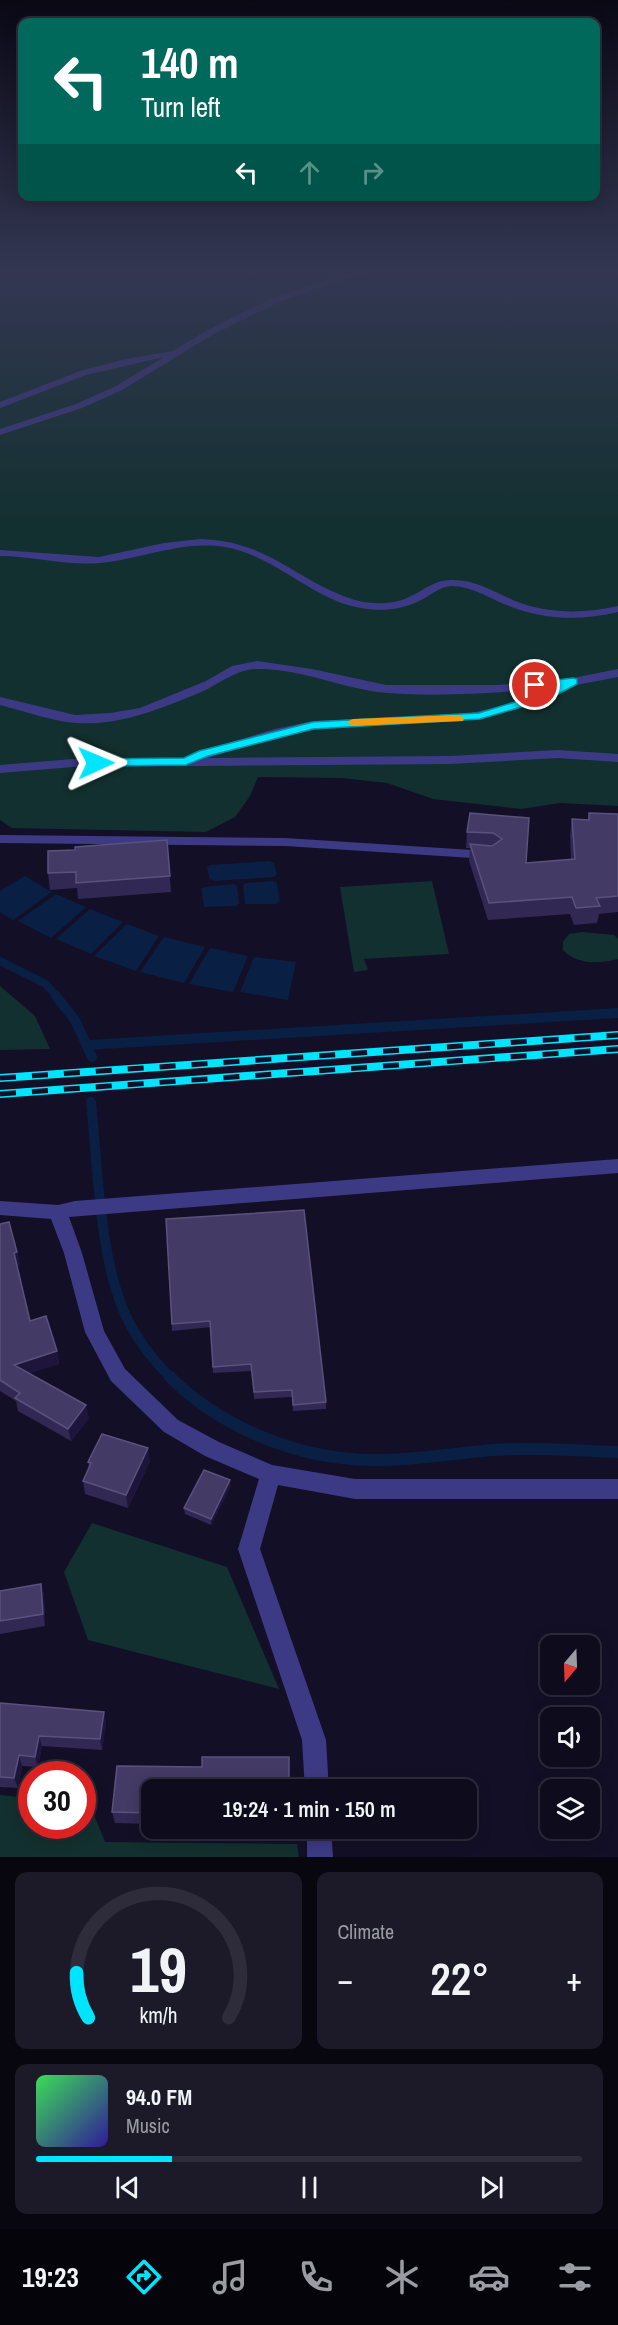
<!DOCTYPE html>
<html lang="en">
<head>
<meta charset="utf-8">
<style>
  body { margin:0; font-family:"Archivo Narrow",sans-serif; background:#1c1929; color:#f1f3f6; height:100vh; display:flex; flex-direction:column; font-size:22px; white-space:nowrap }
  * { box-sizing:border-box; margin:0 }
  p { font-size:20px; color:#9b9ba3 }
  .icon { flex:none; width:33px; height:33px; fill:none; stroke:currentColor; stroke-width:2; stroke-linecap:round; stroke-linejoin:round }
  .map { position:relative; height:1857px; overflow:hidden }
  .panel { display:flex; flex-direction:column; gap:15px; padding:15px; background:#08060f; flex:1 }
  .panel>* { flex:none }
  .guide { position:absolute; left:18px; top:18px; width:582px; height:183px; border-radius:12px; box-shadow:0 3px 15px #0003,0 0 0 2px #2e2b3b; background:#00695c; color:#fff; overflow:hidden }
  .needle { width:39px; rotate:199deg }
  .controls { position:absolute; left:540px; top:1635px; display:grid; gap:12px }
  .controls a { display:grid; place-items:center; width:60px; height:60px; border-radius:12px; background:#0e0b1c; box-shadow:0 3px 15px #0003,0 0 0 2px #2e2b3b; font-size:30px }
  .speed { position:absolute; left:18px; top:1761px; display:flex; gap:12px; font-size:30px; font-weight:700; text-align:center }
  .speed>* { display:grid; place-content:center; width:78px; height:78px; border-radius:50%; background:#0e0b1c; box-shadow:0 3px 15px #0003,0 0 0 2px #2e2b3b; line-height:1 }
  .speed .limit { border:9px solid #d22; background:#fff; color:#111 }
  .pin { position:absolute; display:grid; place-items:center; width:51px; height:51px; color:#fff; margin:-26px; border:3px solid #fff; border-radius:50%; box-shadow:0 2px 6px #0007 }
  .me { position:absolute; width:66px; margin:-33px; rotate:89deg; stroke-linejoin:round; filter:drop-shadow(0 0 4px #0008) }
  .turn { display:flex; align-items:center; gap:21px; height:126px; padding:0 24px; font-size:27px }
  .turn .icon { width:78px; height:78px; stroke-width:2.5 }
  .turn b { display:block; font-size:42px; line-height:51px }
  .lanes { display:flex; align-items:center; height:57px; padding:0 24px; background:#0003; justify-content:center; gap:30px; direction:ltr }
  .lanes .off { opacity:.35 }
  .big { font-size:45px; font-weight:600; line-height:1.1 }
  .panel .tile { flex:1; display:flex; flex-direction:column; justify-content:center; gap:9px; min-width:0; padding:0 21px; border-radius:12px; background:#1c1929 }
  .panel .dial { align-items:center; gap:0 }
  .dial svg { height:156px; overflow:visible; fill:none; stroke:#2e2b3b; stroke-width:7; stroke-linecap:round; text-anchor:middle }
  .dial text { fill:#f1f3f6; stroke:none }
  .song { display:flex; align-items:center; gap:18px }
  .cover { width:72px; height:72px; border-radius:9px; background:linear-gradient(135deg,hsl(130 70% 55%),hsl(250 70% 35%)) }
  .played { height:6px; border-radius:3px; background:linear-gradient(90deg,#00e5ff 25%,#2e2b3b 25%) }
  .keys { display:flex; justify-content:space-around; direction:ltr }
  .heat { display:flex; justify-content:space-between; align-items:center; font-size:33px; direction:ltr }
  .panel .tiles { flex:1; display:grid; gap:15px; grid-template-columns:1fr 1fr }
  .tile:last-child { grid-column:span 2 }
  .trip { position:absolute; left:141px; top:1779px; width:336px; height:60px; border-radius:12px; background:#0e0b1c; box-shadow:0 3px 15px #0003,0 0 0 2px #2e2b3b; font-weight:600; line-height:60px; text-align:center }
  .tab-bar { display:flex; height:96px; justify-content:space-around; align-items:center; background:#06040b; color:#9b9ba3 }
  .tab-bar .icon { width:42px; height:42px }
  .tab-bar .active { color:#00e5ff }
  .tab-bar b { font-size:27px; color:#f1f3f6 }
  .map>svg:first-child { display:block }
</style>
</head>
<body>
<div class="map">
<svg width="618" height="1857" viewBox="0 0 618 1857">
  <rect width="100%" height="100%" fill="#130f26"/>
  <!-- green -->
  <g fill="#12302f">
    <polygon points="0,271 618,271 618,806 560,803 521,809 433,799 387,783 342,778 258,777 250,796 235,817 206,832 12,828 0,820"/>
    <polygon points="432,881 449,954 364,959 368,970 354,972 340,887"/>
    <path d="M 582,932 L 614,935 L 618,939 L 618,959 C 600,964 577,965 563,950 L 563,942 L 569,934 Z"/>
    <polygon points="0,986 35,1016 50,1049 0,1050"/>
    <polygon points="92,1523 227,1567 279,1689 88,1640 64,1572"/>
    <polygon points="0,1795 21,1797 31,1795 32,1826 82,1826 83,1807 93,1812 105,1842 297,1844 299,1857 0,1857"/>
  </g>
  <!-- water -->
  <g fill="#0a1f44">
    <polygon points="269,861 274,863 277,874 274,877 215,881 210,879 207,868 210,865"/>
    <polygon points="25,876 52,892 13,920 0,912 0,891"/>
    <polygon points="273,881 277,883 280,901 276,904 245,904 243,885 246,883"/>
    <polygon points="233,884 237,886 239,903 236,906 204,907 201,889 204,887"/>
    <polygon points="56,894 86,907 51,938 18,921"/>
    <polygon points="90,909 123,922 91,954 56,939"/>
    <polygon points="127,924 159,936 136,971 94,956"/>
    <polygon points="164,937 205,947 184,983 140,972"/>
    <polygon points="210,948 248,956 233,992 189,984"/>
    <polygon points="254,957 296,962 288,1000 240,992"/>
  </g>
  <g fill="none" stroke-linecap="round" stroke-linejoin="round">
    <!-- stream-far2 -->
    <polyline stroke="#0a1f44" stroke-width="8" points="0,961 46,984 57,997"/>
    <!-- stream-far1 -->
    <g stroke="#0a1f44" stroke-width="10">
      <polyline points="56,996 75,1020 92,1057"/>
      <polyline points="88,1045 618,1013"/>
      <path d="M 91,1102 C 98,1167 99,1255 125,1314 C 136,1338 152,1359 170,1377"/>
    </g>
    <!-- stream -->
    <path stroke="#0a1f44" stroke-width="12" d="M 169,1376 C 221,1428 298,1459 371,1460 C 412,1461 453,1453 494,1450 C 535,1447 577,1451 618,1452"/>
    <!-- minor -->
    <g fill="#3d3a85" fill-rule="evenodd">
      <polygon points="358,271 370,271 281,301 212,335 122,390 82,408 0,435 0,429 76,404 116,386 164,357 86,375 0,408 0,402 80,371 126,359 173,351 206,331 275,297"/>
      <path d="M 200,539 C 271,541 296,582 355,600 C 374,605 396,605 413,595 C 425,589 436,580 450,580 C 475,579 494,592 515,601 C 548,614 584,614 618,606 L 618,612 C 581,621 542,620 507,605 C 488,598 472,586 451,586 C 439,587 430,596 419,601 C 397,612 371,612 348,605 C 304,591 271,555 225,547 C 182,540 142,559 100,563 C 67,566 33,556 0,556 L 0,550 L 99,557 L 164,543 Z"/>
      <path d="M 257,661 L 312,669 L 386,685 L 498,685 L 573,678 L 618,669 L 618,677 L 571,686 L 534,704 L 480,719 L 313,729 L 283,735 L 208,758 L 450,756 L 558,750 L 618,754 L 618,762 L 558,758 L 450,764 L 73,767 L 0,773 L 0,765 L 73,759 L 188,758 L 189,755 L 275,729 L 313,721 L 467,714 L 513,703 L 552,688 C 498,693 442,697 388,693 C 346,690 300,668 257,669 C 236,669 218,685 199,693 C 160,709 119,726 76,723 C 51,721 24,711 0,705 L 0,697 L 75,715 L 111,713 L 140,708 L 206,681 L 232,666 Z"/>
      <polygon points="0,835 285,838 488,851 495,855 488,859 285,846 0,843"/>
      <polygon points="618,1159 618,1173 69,1217 82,1253 104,1331 125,1369 178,1420 219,1442 272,1465 355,1479 618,1479 618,1499 355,1499 278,1485 260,1549 326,1740 329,1790 305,1790 302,1740 238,1549 259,1479 205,1456 164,1432 111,1381 85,1332 64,1253 51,1219 0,1215 0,1201 58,1205 75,1201"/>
      <polygon points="307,1828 331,1828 333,1857 307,1857"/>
    </g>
    <!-- rail casing -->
    <g stroke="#00e5ff" stroke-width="8">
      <g id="rail">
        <polyline points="0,1078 618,1035"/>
        <polyline points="0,1094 618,1049"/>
      </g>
    </g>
    <!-- rail -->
    <use href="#rail" stroke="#130f26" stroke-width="5" stroke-dasharray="16" stroke-linecap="butt"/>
  </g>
  <!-- wall -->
  <g fill="#312854">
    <polygon points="589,813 618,814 618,912 599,914 597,923 574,925 570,914 488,920 469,861 470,848 466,848 467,832 529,818 526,863 571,859 570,835 572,819 588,820"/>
    <polygon points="167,840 171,892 78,899 77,888 50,890 48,873 75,850"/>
    <polygon points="166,1219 326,1402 326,1409 293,1411 292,1397 254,1399 252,1371 213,1373 211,1327 172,1331"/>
    <polygon points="0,1224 17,1252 20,1265 17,1266 30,1321 57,1351 59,1364 29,1373 89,1418 71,1441 18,1411 16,1401 0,1391"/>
    <polygon points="150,1461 128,1508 85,1494 83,1481 89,1468 88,1462"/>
    <polygon points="231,1486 211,1525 185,1514 184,1508"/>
    <polygon points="41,1584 44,1596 45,1626 0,1634 0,1591"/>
    <polygon points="0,1703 104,1712 106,1723 102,1750 42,1746 38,1767 22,1766 18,1788 0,1787"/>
    <polygon points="202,1757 289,1757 289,1790 152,1790 152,1824 115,1823 112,1812 117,1766 202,1767"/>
  </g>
  <!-- shaded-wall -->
  <g fill="#1d163a">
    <polygon points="17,1252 20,1265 16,1266 14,1253"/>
    <polygon points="57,1351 59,1364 17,1378 14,1365"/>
    <polygon points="86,1405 89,1418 71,1441 68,1429"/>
    <polygon points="148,1448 150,1461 128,1508 126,1495"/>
    <polygon points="230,1480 231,1486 211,1525 211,1519"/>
    <polygon points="41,1584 44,1596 45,1626 43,1614"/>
    <polygon points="104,1712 106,1723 102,1750 100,1739"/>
    <polygon points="39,1736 42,1746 38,1767 35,1757"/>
    <polygon points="19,1755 22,1766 18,1788 14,1778"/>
  </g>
  <!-- building -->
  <g fill="#433a66" stroke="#5a527e" stroke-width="1.5">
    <polygon points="470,813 529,818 526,863 575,859 572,819 589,820 589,813 618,814 618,896 596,898 600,906 576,908 572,897 489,903 470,844 492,846 502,839 493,833 467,832"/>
    <polygon points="167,840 170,876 76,883 76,872 48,873 48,851 75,850 75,847"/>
    <polygon points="304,1210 326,1402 293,1405 292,1390 254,1392 251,1364 213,1367 210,1321 172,1324 166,1219"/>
    <polygon points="9,1222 17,1252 14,1253 30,1321 46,1316 57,1351 14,1365 86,1405 68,1429 15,1398 20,1393 0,1380 0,1224"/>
    <polygon points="102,1434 148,1448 126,1495 83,1481 91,1463 88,1462"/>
    <polygon points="204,1470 230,1480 211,1519 184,1508"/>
    <polygon points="41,1584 43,1614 0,1621 0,1591"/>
    <polygon points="0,1703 104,1712 100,1739 39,1736 35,1757 19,1755 14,1778 0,1777"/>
    <polygon points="202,1757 289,1757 289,1790 152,1790 152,1813 112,1812 117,1766 202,1767"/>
  </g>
  <!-- sky -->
  <linearGradient id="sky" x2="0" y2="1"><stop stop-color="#0a0815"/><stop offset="0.51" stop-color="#333752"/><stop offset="1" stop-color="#333752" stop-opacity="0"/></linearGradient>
  <rect width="618" height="531" fill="url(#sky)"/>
  <!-- route -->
  <polygon fill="#00e5ff" stroke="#0095a6" stroke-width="1.5" points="573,678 577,679 577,684 549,699 480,719 313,729 208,756 186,765 96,766 90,763 96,759 184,758 199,751 313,722 479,713 541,694 554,687 535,689 530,685 531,683"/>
  <!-- slow -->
  <polygon fill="#f59e0b" points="458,715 464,718 463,721 353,726 347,722 353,719"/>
</svg>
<div class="controls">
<a><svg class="needle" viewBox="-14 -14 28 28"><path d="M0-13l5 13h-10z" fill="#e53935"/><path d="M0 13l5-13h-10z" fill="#9b9ba3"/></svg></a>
<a><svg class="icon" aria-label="sound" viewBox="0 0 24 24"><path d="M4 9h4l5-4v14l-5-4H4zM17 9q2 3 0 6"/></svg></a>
<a><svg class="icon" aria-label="layers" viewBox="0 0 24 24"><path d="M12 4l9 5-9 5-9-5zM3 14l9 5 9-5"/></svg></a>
</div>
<div class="speed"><div class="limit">30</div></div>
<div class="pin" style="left:535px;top:685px;background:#d93025"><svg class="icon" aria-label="arrive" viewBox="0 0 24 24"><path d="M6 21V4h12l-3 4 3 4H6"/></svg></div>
<svg class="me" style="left:96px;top:763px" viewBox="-20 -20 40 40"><path d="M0-17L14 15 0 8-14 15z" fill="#00e5ff" stroke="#fff" stroke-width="4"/></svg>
<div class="trip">19:24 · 1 min · 150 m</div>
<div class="guide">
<div class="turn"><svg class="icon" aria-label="left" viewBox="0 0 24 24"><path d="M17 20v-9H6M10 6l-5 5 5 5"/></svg><div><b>140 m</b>Turn left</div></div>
<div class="lanes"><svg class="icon" aria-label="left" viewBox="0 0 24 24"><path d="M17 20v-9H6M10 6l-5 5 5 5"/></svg><svg class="icon off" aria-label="ahead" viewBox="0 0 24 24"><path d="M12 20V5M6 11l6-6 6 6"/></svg><svg class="icon off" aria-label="right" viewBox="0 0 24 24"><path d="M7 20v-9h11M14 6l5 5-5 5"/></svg></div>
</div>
</div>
<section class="panel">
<div class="tiles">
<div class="tile dial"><svg viewBox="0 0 100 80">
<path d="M14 69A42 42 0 1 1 86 69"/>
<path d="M14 69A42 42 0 0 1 8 46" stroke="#00e5ff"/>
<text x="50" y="56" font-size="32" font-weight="700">19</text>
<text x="50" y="72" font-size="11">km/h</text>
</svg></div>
<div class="tile"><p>Climate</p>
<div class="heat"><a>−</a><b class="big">22°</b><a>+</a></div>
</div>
<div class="tile">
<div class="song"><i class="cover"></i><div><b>94.0 FM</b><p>Music</p></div></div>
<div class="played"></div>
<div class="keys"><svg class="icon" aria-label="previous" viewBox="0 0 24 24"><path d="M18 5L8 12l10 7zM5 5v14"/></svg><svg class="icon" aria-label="pause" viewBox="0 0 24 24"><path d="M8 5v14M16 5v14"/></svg><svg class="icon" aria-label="next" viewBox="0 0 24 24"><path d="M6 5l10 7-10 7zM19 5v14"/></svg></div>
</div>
</div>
</section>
<nav class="tab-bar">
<b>19:23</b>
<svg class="icon active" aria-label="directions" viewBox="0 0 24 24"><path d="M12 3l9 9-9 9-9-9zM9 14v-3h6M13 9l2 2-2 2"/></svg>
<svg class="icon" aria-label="music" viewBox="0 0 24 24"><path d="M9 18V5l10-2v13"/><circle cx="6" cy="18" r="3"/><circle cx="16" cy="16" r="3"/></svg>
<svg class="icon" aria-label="phone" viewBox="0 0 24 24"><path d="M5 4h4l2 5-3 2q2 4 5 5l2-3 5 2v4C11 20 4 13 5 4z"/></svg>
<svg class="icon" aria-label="climate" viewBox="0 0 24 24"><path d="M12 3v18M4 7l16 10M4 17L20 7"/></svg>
<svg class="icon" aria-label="car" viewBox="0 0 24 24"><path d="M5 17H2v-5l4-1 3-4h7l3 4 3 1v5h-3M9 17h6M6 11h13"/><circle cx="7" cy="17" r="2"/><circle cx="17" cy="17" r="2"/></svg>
<svg class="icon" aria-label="filters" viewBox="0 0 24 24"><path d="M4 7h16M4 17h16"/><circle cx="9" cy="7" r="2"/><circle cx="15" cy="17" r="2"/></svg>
</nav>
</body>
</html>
